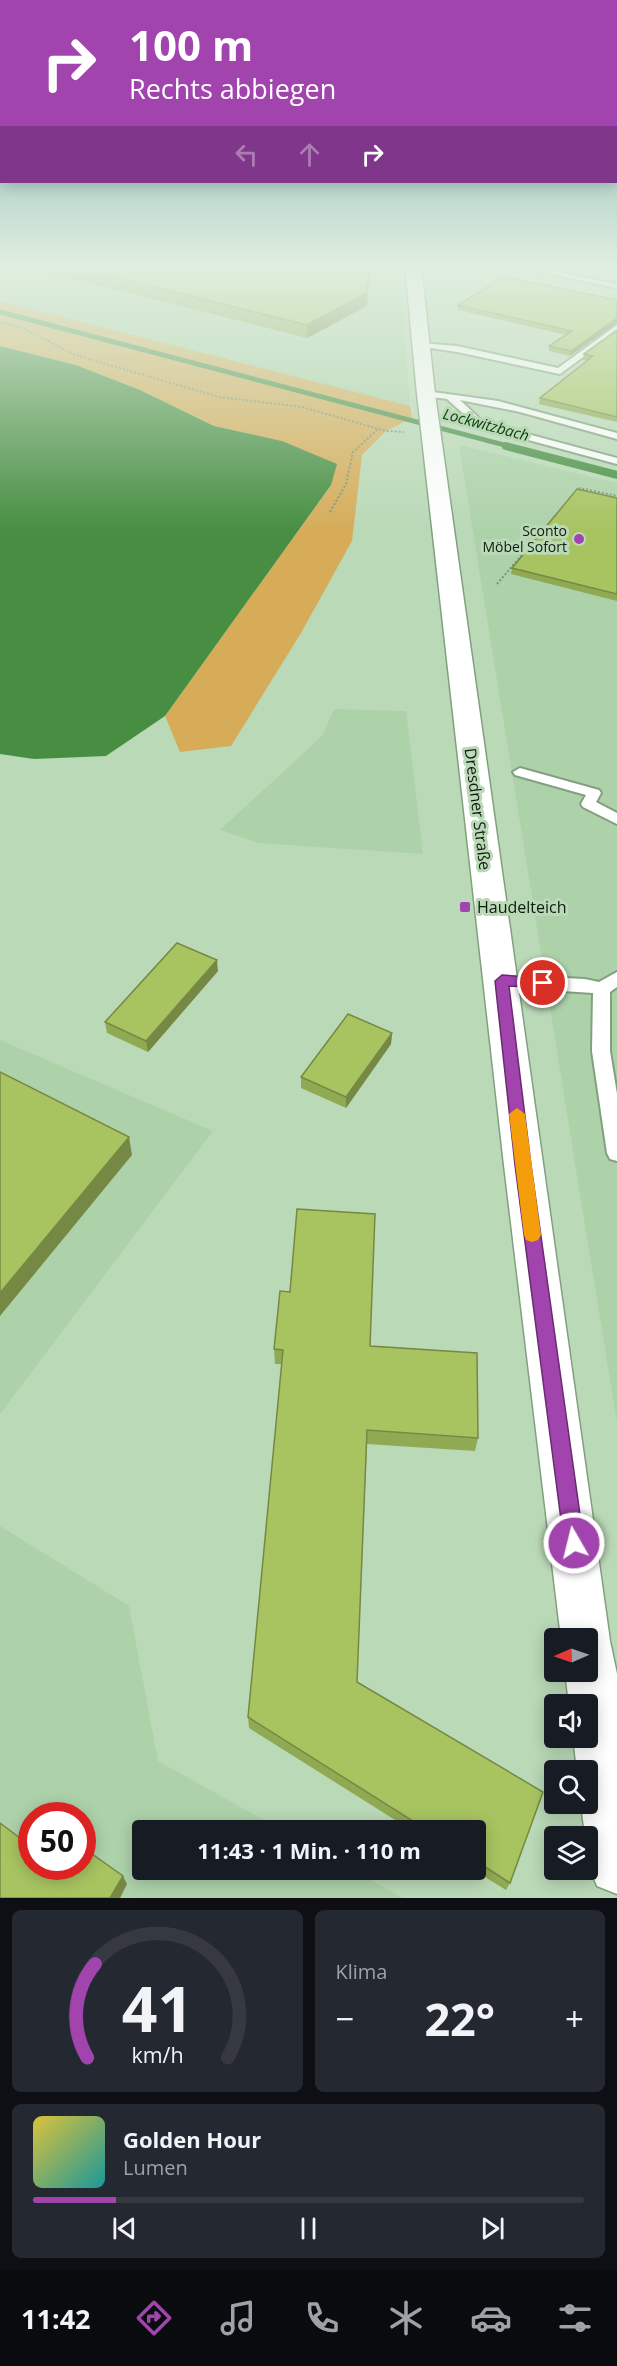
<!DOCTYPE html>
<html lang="de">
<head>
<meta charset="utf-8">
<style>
  body { margin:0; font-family:"Open Sans",sans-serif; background:#242831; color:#f1f3f6; height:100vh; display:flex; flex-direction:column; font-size:22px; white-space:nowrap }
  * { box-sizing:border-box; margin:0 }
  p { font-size:20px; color:#9ea1a6 }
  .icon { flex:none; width:33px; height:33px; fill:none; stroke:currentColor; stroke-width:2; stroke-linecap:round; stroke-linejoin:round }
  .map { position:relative; height:1898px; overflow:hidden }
  .details { display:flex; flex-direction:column; gap:12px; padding:12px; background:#0d0f14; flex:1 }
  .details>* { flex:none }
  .hud { position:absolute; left:0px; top:0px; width:618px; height:183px; box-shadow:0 3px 15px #0003; background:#a144ad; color:#fff; overflow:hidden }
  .needle { width:39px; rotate:268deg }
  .buttons { position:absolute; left:544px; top:1628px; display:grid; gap:12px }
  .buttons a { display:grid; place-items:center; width:54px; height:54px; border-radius:6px; background:#171b24; box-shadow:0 3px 15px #0003; font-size:30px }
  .speed { position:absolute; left:18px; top:1802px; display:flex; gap:12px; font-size:30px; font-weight:700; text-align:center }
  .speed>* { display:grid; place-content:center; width:78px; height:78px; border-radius:50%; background:#171b24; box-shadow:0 3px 15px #0003; line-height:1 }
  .speed .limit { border:9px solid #d22; background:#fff; color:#111 }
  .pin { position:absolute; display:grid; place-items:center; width:51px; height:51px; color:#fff; margin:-26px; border:3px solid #fff; border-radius:50%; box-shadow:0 2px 6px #0007 }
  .me { position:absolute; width:66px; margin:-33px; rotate:352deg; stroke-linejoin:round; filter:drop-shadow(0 0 4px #0008) }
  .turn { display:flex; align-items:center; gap:21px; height:126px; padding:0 30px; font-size:27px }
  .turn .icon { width:78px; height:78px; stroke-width:2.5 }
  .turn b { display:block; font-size:42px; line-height:51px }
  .lanes { display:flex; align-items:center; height:57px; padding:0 30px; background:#0003; justify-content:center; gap:30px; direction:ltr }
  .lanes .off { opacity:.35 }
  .big { font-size:45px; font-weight:700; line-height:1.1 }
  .details .widget { flex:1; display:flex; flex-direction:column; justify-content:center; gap:9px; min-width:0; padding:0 21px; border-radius:9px; background:#242831 }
  .details .dial { align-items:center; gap:0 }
  .dial svg { height:156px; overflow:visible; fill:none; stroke:#363941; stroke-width:7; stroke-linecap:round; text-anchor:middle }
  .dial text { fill:#f1f3f6; stroke:none }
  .song { display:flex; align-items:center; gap:18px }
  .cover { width:72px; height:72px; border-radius:9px; background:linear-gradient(135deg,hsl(50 70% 55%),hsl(180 70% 35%)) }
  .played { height:6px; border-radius:3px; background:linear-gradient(90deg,#a144ad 15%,#363941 15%) }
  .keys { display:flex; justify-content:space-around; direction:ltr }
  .heat { display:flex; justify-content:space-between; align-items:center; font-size:33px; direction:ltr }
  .details .tiles { flex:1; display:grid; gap:12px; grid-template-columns:1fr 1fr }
  .widget:last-child { grid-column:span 2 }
  .trip { position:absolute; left:132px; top:1820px; width:354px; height:60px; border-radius:6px; background:#171b24; box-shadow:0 3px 15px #0003; font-weight:700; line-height:60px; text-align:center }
  .dock { display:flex; height:96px; justify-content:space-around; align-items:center; background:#090b0e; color:#9ea1a6 }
  .dock .icon { width:42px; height:42px }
  .dock .current { color:#a144ad }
  .dock b { font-size:27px; color:#f1f3f6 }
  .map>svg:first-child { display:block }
</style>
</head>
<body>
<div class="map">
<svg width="617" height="1898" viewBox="0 0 617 1898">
  <rect width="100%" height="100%" fill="#bad9b7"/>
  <!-- built -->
  <g fill="#add2aa" fill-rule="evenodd">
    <polygon points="0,266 399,266 410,406 0,301"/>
    <polygon points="459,445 617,483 617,1423"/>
    <polygon points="334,709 406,711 423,854 259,843 220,830 322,736"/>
    <polygon points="0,1040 213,1131 0,1414"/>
    <path d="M 0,1526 L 129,1606 L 158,1761 L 282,1830 L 142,1830 L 142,1869 L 351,1869 L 403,1898 L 0,1898 ZM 32,1815 L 82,1815 L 82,1866 L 32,1866 Z"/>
  </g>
  <!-- green -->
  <polygon fill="#d6ac59" points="0,301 410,406 412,418 386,431 362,455 352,541 301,633 231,746 180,752 165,716 331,485 282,441 214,426 140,390 76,365 0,346"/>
  <!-- water -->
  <polygon fill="#478e43" points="0,346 76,365 140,390 214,426 282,441 337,464 331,485 165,716 106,756 34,759 0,754"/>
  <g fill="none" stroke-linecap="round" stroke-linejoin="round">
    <!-- stream-far1 -->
    <polyline stroke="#478e43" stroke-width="5" points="0,312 512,447"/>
    <!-- stream -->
    <polyline stroke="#478e43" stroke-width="8" points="506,446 617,475"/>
    <!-- service casing -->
    <g stroke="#82a07f" stroke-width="4">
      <g id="service">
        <polygon points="513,266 527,266 617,284 617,288"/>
        <polygon points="617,325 617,332 560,374 457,352 417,346 421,343 457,346 558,368"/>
        <polygon points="426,391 498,401 617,433 617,439 520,412 460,400 483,422 617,458 617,464 477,426 447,399 423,396 423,392"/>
        <polygon points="520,768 599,790 601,793 596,802 617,813 617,824 583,807 581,804 586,795 515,775 513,772"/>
        <polygon points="617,972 617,987 610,992 610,1051 617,1094 617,1161 610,1159 607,1153 592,1051 593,993 502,987 494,981 502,975 585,979 599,982"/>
      </g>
    </g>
    <!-- secondary casing -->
    <g stroke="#82a07f" stroke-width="3">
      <polygon id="secondary" points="405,266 421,266 435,394 610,1641 617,1674 617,1894 597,1886 589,1866 588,1836 585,1836 581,1803 588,1803 588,1770 577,1770 573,1737 588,1737 588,1704 569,1704 565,1671 588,1671 588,1638 561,1638 504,1165 417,394"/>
    </g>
    <!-- path -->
    <g stroke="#7d947a" stroke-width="2" stroke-dasharray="2 2" stroke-linecap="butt">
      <polyline points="0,322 23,328 75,355 219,397 302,407 386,431 404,432"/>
      <polyline points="576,492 580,488 617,496"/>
      <polyline points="330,512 346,484 353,452 378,429"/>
      <polyline points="497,584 555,516"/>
    </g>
    <!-- service -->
    <use href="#service" fill="#fff" fill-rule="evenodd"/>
    <!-- secondary -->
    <use href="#secondary" fill="#fff" fill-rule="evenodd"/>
  </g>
  <!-- wall -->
  <g fill="#90a953">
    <polygon points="22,266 370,266 367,306 307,338"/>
    <polygon points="537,266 572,266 563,271"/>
    <polygon points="617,300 570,356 549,351 549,346 566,335 458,310 458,305"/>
    <polygon points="617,330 617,422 539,404 540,398 587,361 583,360 584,354"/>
    <polygon points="617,498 617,601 511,574 512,568"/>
    <polygon points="218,971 148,1052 107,1033 105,1022"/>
    <polygon points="392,1033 391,1044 346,1108 301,1088 301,1077"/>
    <polygon points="297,1209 375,1214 370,1346 477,1353 478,1438 475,1451 367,1444 357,1682 543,1792 510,1883 506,1890 472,1869 476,1869 476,1830 411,1830 249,1728 248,1717 282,1364 275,1364 274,1349 280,1291 290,1292"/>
  </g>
  <!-- shaded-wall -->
  <g fill="#768944">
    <polygon points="370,266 367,306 307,338 307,325"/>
    <polygon points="564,266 572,266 563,271"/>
    <polygon points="617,318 617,323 570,356 571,351"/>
    <polygon points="217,960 218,971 148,1052 146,1041"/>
    <polygon points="392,1033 391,1044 346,1108 346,1097"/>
    <polygon points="129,1137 132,1155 0,1316 0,1293"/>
    <polygon points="123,1876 127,1884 120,1898 110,1898"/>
  </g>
  <!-- building -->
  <g fill="#a8c461" stroke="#768944" stroke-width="1.5">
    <polygon points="69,266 369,266 367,293 307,325"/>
    <polygon points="504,277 617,300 617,318 571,351 549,346 572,331 458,305"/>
    <polygon points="617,330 617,417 540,398 593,356 584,354"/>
    <polygon points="577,489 617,498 617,594 512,568"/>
    <polygon points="177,943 217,960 146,1041 105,1022"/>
    <polygon points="348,1014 392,1033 346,1097 301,1077"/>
    <polygon points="0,1072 129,1137 0,1293"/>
    <polygon points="297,1209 375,1214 370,1346 477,1353 478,1438 367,1430 357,1682 543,1792 510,1883 476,1861 476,1830 427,1830 248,1717 283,1350 274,1349 280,1291 290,1292"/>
    <polygon points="0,1823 32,1847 32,1866 82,1866 82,1847 123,1876 110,1898 0,1898"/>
  </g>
  <!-- sky -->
  <linearGradient id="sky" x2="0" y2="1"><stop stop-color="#67a5a6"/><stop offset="0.5" stop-color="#e0eedf"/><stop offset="1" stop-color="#e0eedf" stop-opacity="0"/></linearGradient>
  <rect width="617" height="531" fill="url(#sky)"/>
  <!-- route -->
  <polygon fill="#a144ad" stroke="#692c70" stroke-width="1.5" points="502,975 543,978 550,983 543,988 509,986 531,1165 584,1543 581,1550 574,1553 567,1550 564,1543 515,1165 495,981"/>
  <!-- slow -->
  <polygon fill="#f59e0b" points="517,1108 525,1114 541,1235 538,1240 532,1242 526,1240 524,1235 509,1114"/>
  <!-- markers -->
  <g fill="#a144ad" stroke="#bad9b7" stroke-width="2">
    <circle cx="579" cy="539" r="6"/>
    <rect x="459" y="901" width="12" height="12" rx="3"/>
  </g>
  <g text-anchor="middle" stroke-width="6" stroke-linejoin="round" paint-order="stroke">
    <!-- far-poi labels -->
    <g font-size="14" fill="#101b0f" stroke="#bad9b7" text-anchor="end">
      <text x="567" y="536">Sconto<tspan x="567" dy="16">Möbel Sofort</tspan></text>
    </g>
    <!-- far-water labels -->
    <g font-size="15" font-style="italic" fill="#083c08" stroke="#bad9b7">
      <text transform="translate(486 425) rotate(15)" y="5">Lockwitzbach</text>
    </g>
    <!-- street labels -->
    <g font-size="16" fill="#101b0f" stroke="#bad9b7">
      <text transform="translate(478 809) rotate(83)" y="6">Dresdner Straße</text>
    </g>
    <!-- poi labels -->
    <g font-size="16" fill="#101b0f" stroke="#bad9b7" text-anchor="start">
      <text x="477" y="913">Haudelteich</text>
    </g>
  </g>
</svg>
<div class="buttons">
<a><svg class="needle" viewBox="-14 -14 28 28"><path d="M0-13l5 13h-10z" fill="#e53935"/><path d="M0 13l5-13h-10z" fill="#9ea1a6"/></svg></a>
<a><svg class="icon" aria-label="sound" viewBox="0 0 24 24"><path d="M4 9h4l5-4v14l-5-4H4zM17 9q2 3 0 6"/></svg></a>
<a><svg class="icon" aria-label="search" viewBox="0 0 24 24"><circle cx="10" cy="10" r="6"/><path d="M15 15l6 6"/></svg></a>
<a><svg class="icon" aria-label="layers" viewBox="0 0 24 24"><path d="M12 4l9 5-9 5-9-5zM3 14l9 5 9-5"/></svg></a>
</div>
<div class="speed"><div class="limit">50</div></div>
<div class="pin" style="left:543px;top:983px;background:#d93025"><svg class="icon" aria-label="arrive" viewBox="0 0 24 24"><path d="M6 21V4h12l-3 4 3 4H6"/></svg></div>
<svg class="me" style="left:574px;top:1543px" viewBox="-20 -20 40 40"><circle r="17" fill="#a144ad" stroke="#fff" stroke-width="3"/><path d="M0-11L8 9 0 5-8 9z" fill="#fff"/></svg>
<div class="trip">11:43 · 1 Min. · 110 m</div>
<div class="hud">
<div class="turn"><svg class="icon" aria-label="right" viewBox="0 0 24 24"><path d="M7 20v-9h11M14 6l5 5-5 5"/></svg><div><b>100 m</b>Rechts abbiegen</div></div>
<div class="lanes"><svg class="icon off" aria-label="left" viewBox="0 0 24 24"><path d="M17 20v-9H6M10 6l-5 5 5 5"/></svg><svg class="icon off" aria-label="ahead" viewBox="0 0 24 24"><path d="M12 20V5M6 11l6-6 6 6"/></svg><svg class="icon" aria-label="right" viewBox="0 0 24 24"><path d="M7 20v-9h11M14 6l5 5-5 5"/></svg></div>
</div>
</div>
<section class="details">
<div class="tiles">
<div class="widget dial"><svg viewBox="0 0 100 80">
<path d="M14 69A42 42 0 1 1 86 69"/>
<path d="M14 69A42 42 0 0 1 18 21" stroke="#a144ad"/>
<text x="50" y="56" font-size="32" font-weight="700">41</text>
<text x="50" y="72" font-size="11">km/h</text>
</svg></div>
<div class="widget"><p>Klima</p>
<div class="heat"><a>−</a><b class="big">22°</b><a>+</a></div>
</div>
<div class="widget">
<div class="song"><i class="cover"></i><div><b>Golden Hour</b><p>Lumen</p></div></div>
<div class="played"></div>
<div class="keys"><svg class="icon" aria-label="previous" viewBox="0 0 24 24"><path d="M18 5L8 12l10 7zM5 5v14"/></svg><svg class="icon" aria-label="pause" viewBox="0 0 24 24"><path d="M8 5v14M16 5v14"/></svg><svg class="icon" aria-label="next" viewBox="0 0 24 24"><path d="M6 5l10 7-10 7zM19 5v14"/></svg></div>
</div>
</div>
</section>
<nav class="dock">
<b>11:42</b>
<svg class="icon current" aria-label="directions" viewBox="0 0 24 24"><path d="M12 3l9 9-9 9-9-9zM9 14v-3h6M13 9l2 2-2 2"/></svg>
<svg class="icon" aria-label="music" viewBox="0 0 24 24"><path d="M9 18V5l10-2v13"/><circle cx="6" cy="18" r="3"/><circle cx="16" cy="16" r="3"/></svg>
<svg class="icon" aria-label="phone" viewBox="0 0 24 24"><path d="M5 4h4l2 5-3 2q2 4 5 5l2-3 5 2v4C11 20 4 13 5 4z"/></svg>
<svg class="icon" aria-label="climate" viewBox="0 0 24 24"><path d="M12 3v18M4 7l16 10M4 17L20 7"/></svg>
<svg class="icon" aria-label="car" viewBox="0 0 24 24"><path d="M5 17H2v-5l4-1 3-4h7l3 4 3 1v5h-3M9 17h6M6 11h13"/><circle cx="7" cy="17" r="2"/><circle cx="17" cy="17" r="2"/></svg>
<svg class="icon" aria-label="filters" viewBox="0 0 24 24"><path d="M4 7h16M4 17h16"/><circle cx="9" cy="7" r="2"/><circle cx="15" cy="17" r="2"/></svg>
</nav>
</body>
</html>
